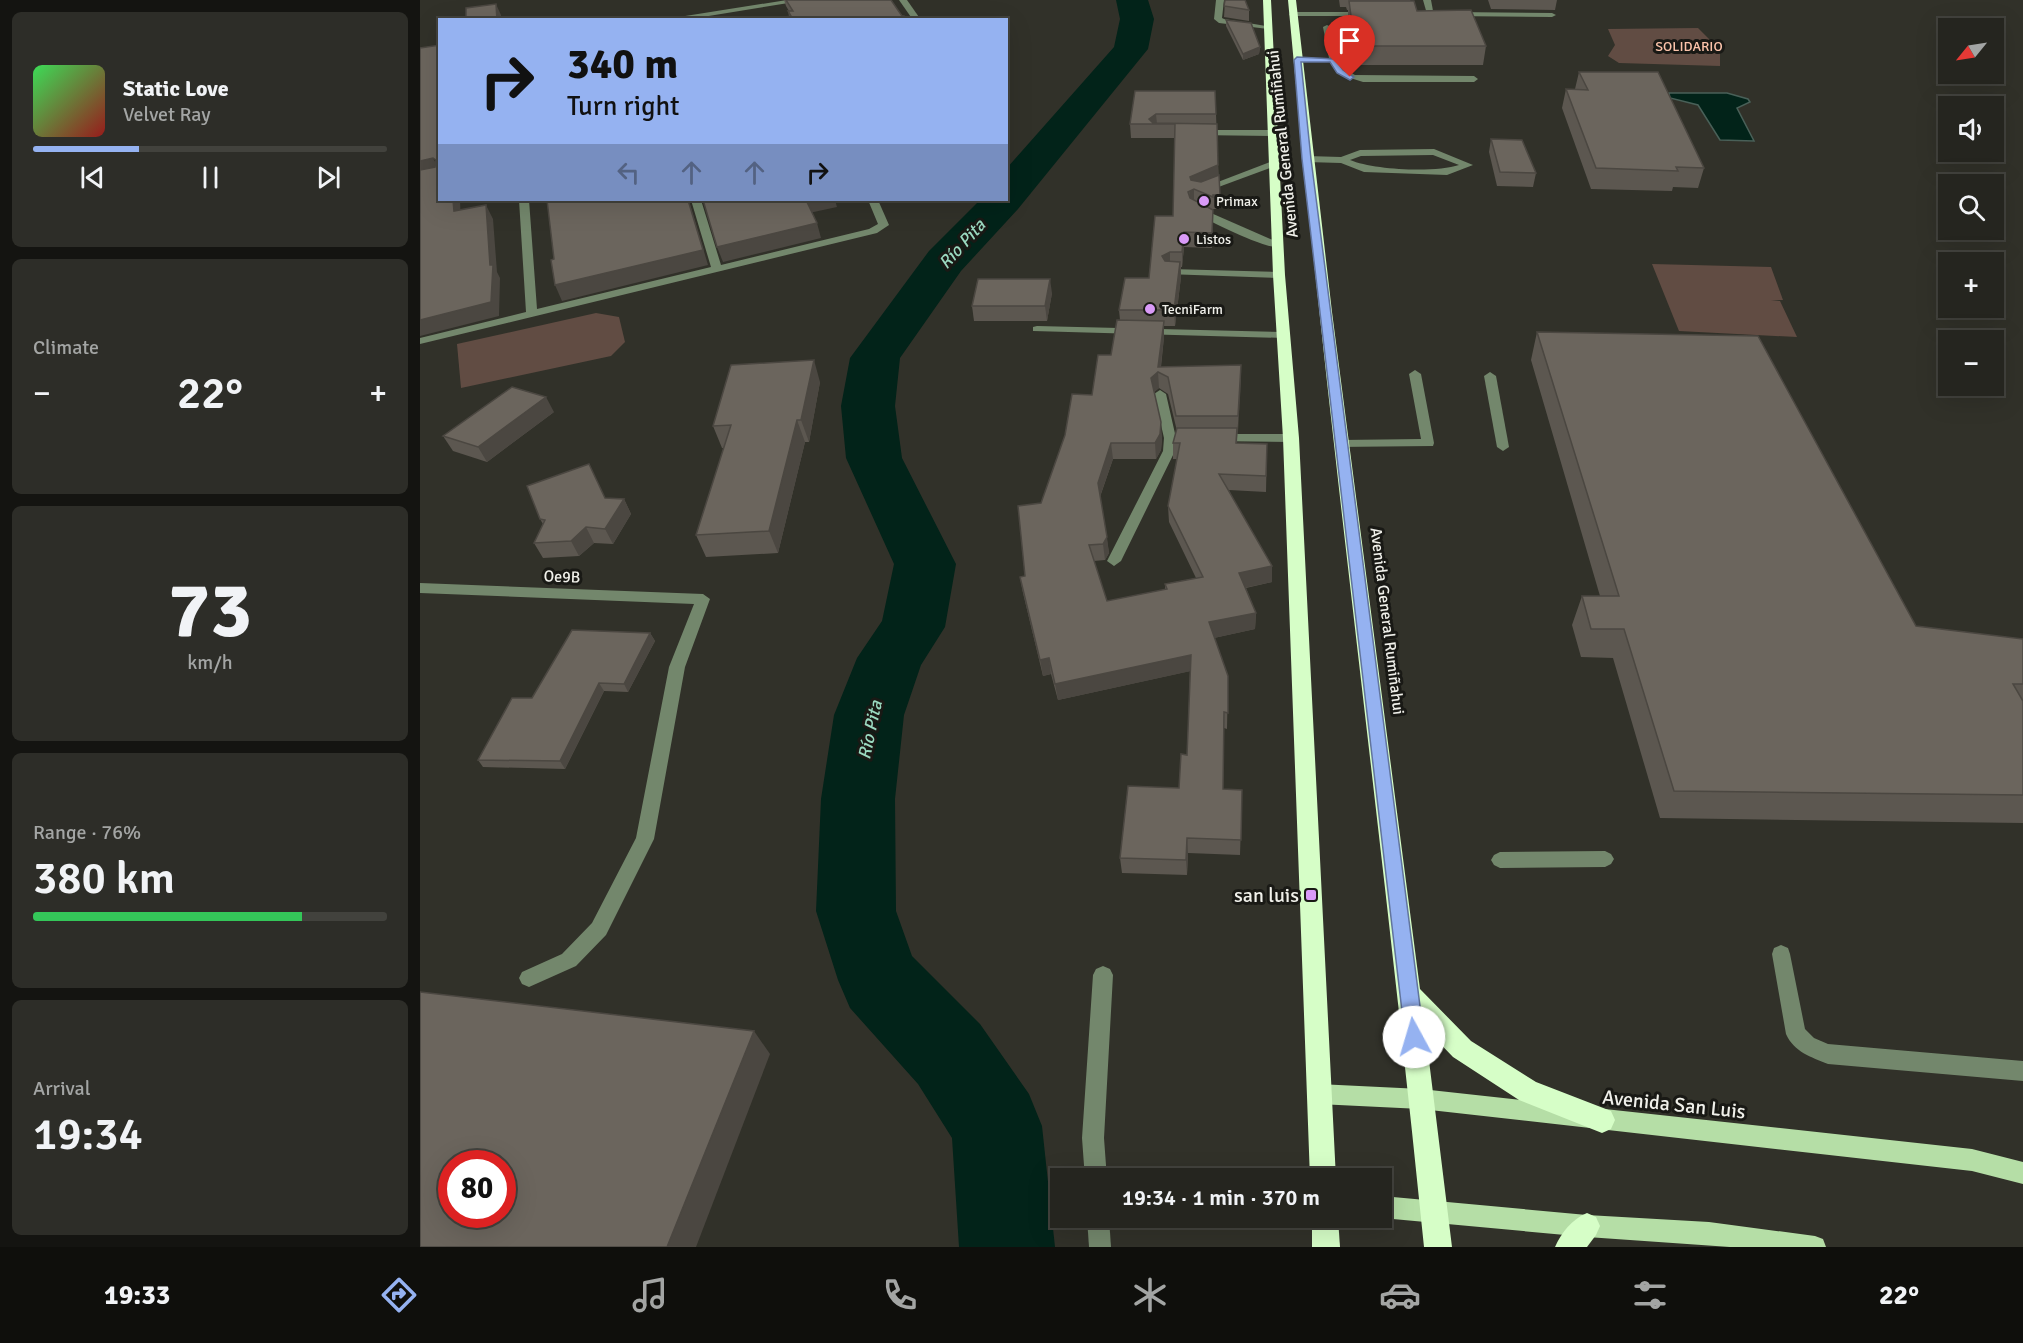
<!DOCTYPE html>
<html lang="en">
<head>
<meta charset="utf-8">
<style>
  body { margin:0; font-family:Signika,sans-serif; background:#2d2d28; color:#f1f3f6; height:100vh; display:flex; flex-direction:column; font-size:22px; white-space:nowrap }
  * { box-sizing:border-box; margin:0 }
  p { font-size:20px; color:#a3a5a4 }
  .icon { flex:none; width:33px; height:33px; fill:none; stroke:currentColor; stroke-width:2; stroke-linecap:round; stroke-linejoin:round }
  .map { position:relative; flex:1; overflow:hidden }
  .drawer { display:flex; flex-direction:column; gap:12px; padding:12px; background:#141411; width:420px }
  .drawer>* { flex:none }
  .guide { position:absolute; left:18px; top:18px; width:570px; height:183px; border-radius:0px; box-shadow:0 6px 24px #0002,0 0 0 2px #42423d; background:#95b2f1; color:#111; overflow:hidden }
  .needle { width:39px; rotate:240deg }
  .controls { position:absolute; left:1518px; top:18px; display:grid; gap:12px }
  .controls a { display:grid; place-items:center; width:66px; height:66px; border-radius:0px; background:#25251f; box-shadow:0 6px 24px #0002,0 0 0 2px #42423d; font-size:30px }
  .speed { position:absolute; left:18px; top:1150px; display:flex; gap:12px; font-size:30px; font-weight:700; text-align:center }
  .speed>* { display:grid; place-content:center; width:78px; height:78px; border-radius:50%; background:#25251f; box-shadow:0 6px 24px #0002,0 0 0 2px #42423d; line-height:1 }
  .speed .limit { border:9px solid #d22; background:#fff; color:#111 }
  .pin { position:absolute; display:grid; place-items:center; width:51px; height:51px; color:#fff; margin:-62px -26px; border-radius:50% 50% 50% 0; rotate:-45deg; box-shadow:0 0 6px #0007 }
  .pin .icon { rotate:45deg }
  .me { position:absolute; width:66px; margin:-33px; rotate:354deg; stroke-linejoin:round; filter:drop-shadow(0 0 4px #0008) }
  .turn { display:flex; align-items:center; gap:21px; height:126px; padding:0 30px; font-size:27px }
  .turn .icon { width:78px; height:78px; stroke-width:2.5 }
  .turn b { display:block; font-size:42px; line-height:51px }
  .lanes { display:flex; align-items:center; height:57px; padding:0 30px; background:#0003; justify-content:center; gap:30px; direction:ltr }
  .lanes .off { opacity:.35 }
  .big { font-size:45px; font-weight:600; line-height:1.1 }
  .drawer .tile { flex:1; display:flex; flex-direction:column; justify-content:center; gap:9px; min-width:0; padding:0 21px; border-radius:9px; background:#2d2d28 }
  .drawer .dial { align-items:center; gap:0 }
  .dial b { font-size:78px; line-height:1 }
  .song { display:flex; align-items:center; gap:18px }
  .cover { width:72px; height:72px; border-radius:9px; background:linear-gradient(135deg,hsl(130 70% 55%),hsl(0 70% 35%)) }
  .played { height:6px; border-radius:3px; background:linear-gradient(90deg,#95b2f1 30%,#42423d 30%) }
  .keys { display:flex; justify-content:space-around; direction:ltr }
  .heat { display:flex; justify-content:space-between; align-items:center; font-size:33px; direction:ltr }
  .charge { height:9px; border-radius:4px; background:linear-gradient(90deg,#34c759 76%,#42423d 0) }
  .trip { position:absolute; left:630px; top:1168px; width:342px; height:60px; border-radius:0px; background:#25251f; box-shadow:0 6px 24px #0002,0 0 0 2px #42423d; font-weight:600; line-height:60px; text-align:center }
  .tab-bar { display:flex; height:96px; justify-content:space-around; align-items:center; background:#0f0f0c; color:#a3a5a4 }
  .tab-bar .icon { width:42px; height:42px }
  .tab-bar .current { color:#95b2f1 }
  .tab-bar b { font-size:27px; color:#f1f3f6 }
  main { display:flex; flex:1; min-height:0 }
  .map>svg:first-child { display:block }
</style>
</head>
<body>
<main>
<section class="drawer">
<div class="tile">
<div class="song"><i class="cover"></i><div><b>Static Love</b><p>Velvet Ray</p></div></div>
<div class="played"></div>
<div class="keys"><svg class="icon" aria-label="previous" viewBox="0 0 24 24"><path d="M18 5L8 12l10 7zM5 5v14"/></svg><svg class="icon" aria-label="pause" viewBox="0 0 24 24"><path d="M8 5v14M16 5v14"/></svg><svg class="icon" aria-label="next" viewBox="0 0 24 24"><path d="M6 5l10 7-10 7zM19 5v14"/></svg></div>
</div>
<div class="tile"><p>Climate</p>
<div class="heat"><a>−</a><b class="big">22°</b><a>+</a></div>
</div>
<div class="tile dial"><b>73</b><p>km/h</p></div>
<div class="tile"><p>Range · 76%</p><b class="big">380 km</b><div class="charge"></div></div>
<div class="tile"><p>Arrival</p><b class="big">19:34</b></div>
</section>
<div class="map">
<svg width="1603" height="1247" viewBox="0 0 1603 1247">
  <rect width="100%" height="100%" fill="#313129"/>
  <!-- green -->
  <g fill="#614c43">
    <polygon points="1278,28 1300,50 1300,66 1199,63 1188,56 1195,45 1188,29"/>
    <polygon points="1232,264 1351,267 1363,300 1351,300 1360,301 1377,337 1259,331"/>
    <polygon points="176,313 199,317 205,342 191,356 41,388 37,344"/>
  </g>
  <!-- water -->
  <polygon fill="#022319" stroke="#496058" stroke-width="1.5" points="1249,93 1307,93 1328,99 1330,102 1317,108 1334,141 1300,140 1278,105 1250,98"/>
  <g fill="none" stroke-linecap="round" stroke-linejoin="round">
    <!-- river -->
    <polygon fill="#022319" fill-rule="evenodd" points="696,0 728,0 734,19 728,49 598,209 541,271 480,358 475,406 482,458 536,564 525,627 501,665 484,715 475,799 476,911 492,956 560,1024 609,1094 622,1126 635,1247 539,1247 532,1138 498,1084 430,1008 418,980 396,911 401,799 414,715 437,658 462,621 474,564 426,458 421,406 430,358 509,251 560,200 586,200 586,169 694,47 700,19"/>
    <!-- minor -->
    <g fill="#73876c" fill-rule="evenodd">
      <polygon points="367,0 387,0 264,20 240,20"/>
      <polygon points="479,0 487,0 501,20 493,20"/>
      <polygon points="796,0 804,0 802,18 804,19 852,27 848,29 799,23 794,19"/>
      <polygon points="1003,0 1011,0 1014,16 1007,14"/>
      <polygon points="873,12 948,12 952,14 948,16 870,16 869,14"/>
      <polygon points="1032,12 1132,13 1136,15 1132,17 1029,16 1028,14"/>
      <path d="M 907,25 L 911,27 C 914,47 915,65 935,75 L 1054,76 L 1058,79 L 1054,82 L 943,82 L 921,75 L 911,62 L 874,62 L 874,58 L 909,58 L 903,27 Z"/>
      <polygon points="778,130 853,130 858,133 853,136 775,135 775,131"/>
      <path d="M 1014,149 L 1053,165 L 1027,175 L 944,172 L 921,163 L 887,162 L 882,159 L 887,156 L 921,157 L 940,150 ZM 1013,155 L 1039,165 C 1015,173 954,170 930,160 L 941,156 Z"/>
      <polygon points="855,160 858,161 858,165 785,192 777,190"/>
      <polygon points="99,200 109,200 117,309 291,267 271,200 281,200 301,265 449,229 458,224 448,200 458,200 469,225 457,233 0,344 0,338 106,312"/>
      <path d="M 775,206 L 862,244 L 863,246 C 852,254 786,219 771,211 L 771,207 Z"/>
      <polygon points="750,269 859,272 864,275 859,278 746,274 745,272"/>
      <polygon points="617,326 864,332 870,335 864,338 613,331 613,327"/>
      <polygon points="995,370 1001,374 1014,443 1013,446 916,447 915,444 921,440 1001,439 989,374"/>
      <polygon points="1070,372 1076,376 1089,447 1083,451 1077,447 1064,376"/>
      <polygon points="740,390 746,394 756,438 755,451 701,561 694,566 687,561 743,451 744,438 734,394"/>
      <polygon points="797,434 871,434 877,438 871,442 792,441 791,438"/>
      <polygon points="0,583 283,594 290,599 265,667 234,839 186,935 156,966 109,987 102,984 99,978 102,972 142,954 172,923 216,838 249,667 274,604 0,593"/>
      <polygon points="1185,851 1191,854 1194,859 1191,864 1185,867 1080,868 1074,865 1071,860 1074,855 1080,852"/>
      <path d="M 1361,945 L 1368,948 L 1370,954 L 1385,1029 L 1394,1038 L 1408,1044 L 1603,1061 L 1603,1081 L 1408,1064 C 1391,1057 1374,1052 1366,1034 L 1352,954 L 1354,948 Z"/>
      <polygon points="683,966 690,969 693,975 684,1138 687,1179 665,1179 662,1138 673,975 676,969"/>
      <polygon points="667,1218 689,1218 691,1247 669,1247"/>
    </g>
    <!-- major -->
    <g fill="#b5dea6" fill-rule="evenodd">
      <polygon points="898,1084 1001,1089 1552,1149 1603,1162 1603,1184 1552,1171 1001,1109 898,1104 891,1101 888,1094 891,1087"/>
      <polygon points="962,1196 1167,1215 1289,1222 1395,1236 1403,1239 1406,1247 1310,1247 1167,1237 962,1218"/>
    </g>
    <!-- highway -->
    <g fill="#d6fec7" fill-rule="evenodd">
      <polygon points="843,0 851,0 865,275 879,438 916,1179 890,1179 863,438 853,275"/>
      <path d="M 868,0 L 876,0 L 912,312 L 1000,989 L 1051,1041 L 1116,1082 L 1191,1111 L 1195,1120 L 1191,1129 L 1182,1133 L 1099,1100 L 1033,1057 L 1005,1028 L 1032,1247 L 1004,1247 C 962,831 906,417 868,0 Z"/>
      <path d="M 1167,1213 L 1176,1217 L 1180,1226 L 1176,1235 L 1167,1247 L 1135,1247 C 1141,1233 1152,1219 1167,1213 Z"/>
      <polygon points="892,1218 918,1218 920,1247 892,1247"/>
    </g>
  </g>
  <!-- wall -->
  <g fill="#5c5750" fill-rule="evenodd">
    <polygon points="364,0 471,0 482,16 369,16 368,11 369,11 366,6"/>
    <polygon points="805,0 829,10 829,21 804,17"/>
    <polygon points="919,0 990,0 997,11 1066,46 1063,65 933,65 928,18 928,10 927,10 926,7 920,7"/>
    <polygon points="1068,0 1137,0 1135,10 1071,9"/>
    <polygon points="806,20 840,47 839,54 823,60 806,26"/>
    <polygon points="1159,72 1284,168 1278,188 1253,187 1252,191 1171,189 1142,108 1146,89 1155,89"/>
    <path d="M 795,91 L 800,209 L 793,209 L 793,211 L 792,248 L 764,247 L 762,267 L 761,267 L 761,277 L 755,326 L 744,326 L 744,337 L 741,367 L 821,365 L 817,443 L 847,444 L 846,492 L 809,490 L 852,582 L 826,588 L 836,613 L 835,629 L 794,638 L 808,676 L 807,729 L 804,728 L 803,789 L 822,790 L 820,855 L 768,853 L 767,875 L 702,873 L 700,858 L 759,788 L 767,755 L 770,671 L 638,700 L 631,674 L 623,676 L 603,593 L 600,577 L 605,576 L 621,503 L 691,355 L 700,320 L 699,310 L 729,278 L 753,216 L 755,138 L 711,138 L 710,124 ZM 739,388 L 748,394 L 757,431 L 753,443 L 753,459 L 757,459 L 748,506 L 749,522 L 776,578 L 745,584 L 745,590 L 687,601 L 674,561 L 685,560 L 689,553 L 680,497 L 693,459 L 736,459 L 741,450 L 742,438 L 734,392 Z"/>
    <polygon points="1071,139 1116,173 1113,187 1077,186 1069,152"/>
    <polygon points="632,293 627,321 554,321 552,306"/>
    <polygon points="1117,332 1496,626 1603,639 1603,823 1240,818 1193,658 1161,657 1152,625 1162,596 1180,596 1111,360"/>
    <polygon points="400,382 389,442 385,442 358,553 286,557 276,535 304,448 302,448 293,426"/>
    <polygon points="134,412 67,462 33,451 23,436"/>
    <polygon points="186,498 204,499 211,514 193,544 174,543 159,556 123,558 114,543 123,524 120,519"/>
    <polygon points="230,633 235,641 208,692 184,691 145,769 63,767 58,760 112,698"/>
  </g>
  <!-- shaded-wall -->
  <g fill="#4b4741">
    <polygon points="76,4 81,15 81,20 77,20"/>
    <polygon points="840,47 839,54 823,60 823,54"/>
    <polygon points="736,114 737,124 729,124 729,119"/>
    <polygon points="13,158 20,171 0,175 0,161"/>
    <polygon points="798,165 798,179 774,189 774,204 769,207 770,177"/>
    <polygon points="33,200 40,200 41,225 34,211"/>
    <polygon points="268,200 270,200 269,201 288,265 142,301 135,285"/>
    <polygon points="385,200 415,200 417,207 389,213"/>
    <polygon points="66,205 73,219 77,272 80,278 79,316 0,336 0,320 70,265"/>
    <polygon points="397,223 401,238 303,262 297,247"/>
    <polygon points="764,232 764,247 762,267 762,252"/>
    <polygon points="750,252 750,267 742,256"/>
    <polygon points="760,262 761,277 755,326 754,310"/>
    <polygon points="630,279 632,293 627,321 625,306"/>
    <polygon points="744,321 744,337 740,373 738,367"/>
    <polygon points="394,360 400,382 389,442 381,420"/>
    <polygon points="821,365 821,381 818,432 818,416"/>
    <polygon points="738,372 739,388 732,394 731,378"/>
    <polygon points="126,397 134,412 67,462 58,447"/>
    <polygon points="377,420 385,442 358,553 349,531"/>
    <polygon points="741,422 742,438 741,450 736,459 735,443"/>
    <polygon points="691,443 693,459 679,499 678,483"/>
    <polygon points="204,499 211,514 193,544 185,529"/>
    <polygon points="166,527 174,543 159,556 151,541"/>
    <polygon points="687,537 689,553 685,560 683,544"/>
    <polygon points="852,566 852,582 819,589 819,573"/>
    <polygon points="836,613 835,629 789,639 789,622"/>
    <polygon points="230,633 235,641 208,692 204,684"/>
    <polygon points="771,655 771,671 638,700 635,684"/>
    <polygon points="629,658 631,674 623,676 620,660"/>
    <polygon points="179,683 184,691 145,769 140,761"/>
    <polygon points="767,838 768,853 767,875 766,860"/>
    <polygon points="334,1031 350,1054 276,1247 247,1247"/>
  </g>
  <!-- building -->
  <g fill="#6b655d" stroke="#4b4741" stroke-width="1.5" fill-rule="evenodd">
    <polygon points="366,0 471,0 482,16 484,16 487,20 349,20 371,16 368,11 373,11"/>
    <polygon points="805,0 825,0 829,10 804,6"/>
    <polygon points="929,1 994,1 997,11 1051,10 1066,46 935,46"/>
    <polygon points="76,4 77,20 46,20 46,8"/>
    <polygon points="806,20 831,23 840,47 823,54"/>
    <polygon points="20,45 20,200 33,200 34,211 66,205 70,265 73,265 71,302 0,320 0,170 15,167 16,160 13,158 0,161 0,48"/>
    <polygon points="1159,72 1238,72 1284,168 1256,167 1258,171 1176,168 1146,89 1168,90"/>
    <polygon points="715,91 795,91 796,114 736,114 729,119 733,123 797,124 798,165 770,177 771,180 781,182 799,175 800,195 793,195 793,197 774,189 768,192 770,198 793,210 792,233 764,232 762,252 750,252 742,256 745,261 760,262 754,310 699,310 705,278 729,278 735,216 753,216 755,124 710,124"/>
    <polygon points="1071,139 1102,140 1116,173 1080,172"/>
    <polygon points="127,200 268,200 283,250 135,285 131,260 134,259"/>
    <polygon points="283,200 386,200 397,223 297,247"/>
    <polygon points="558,279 630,279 625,306 552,306"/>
    <polygon points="697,320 744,321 738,367 821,365 818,416 756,416 748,377 738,372 731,378 741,422 740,434 735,443 691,443 678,483 687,537 683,544 669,545 687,601 747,589 745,584 783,577 748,506 760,443 753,443 757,428 817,428 816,443 847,444 846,476 799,474 852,566 819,573 836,613 789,622 808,676 808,713 804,712 803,789 822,790 821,840 767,838 766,860 700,858 708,786 759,788 761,754 767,755 771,655 635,684 629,658 620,660 600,577 605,576 598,506 621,503 645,435 652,394 672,395 678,355 691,355"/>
    <polygon points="1117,332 1338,336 1496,626 1603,639 1603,684 1593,684 1603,701 1603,795 1254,791 1204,629 1171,629 1162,596 1199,596"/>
    <polygon points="394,360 381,420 377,420 349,531 276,535 311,425 293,426 311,365"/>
    <polygon points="92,387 126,397 58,447 23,436"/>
    <polygon points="169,464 185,498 204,499 185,529 166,527 151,541 114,543 125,520 120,519 107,486"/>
    <polygon points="152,630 230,633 204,684 179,683 140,761 58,760 92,698 112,698"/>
    <path d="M 0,992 L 334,1031 L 247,1247 L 0,1247 ZM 32,1164 L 82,1164 L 82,1215 L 32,1215 Z"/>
  </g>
  <!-- route -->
  <polygon fill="#95b2f1" stroke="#61749d" stroke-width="1.5" points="877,57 915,59 923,70 934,77 930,80 917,73 910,62 881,62 891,159 1004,1037 1001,1043 994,1046 988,1043 985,1037 882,159 874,60"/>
  <!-- markers -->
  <g fill="#d99af7" stroke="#191915" stroke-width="2">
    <circle cx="784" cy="201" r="6"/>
    <circle cx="764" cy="239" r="6"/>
    <circle cx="730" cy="309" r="6"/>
    <rect x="885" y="889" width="12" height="12" rx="3"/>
  </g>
  <g text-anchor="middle" stroke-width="6" stroke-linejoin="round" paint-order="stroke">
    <!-- far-park labels -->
    <g font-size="14" fill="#fbc3aa" stroke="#191915">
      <text x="1269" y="51">SOLIDARIO</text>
    </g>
    <!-- far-poi labels -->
    <g font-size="14" fill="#f0f0ea" stroke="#191915" text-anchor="start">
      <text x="796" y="206">Primax</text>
      <text x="776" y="244">Listos</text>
      <text x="742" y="314">TecniFarm</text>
    </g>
    <!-- street labels -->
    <g font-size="16" fill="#f0f0ea" stroke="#191915">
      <text transform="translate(862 144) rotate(-96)" y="6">Avenida General Rumiñahui</text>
      <text transform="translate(142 576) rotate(2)" y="6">Oe9B</text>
      <text transform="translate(968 621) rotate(83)" y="6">Avenida General Rumiñahui</text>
    </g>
    <!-- water labels -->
    <g font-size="18" font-style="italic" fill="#9ad9c0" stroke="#191915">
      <text transform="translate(542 244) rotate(-48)" y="6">Río Pita</text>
      <text transform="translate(450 730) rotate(-78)" y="6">Río Pita</text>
    </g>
    <!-- near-poi labels -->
    <g font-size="20" fill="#f0f0ea" stroke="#191915" text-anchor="end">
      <text x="879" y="902">san luis</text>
    </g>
    <!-- near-street labels -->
    <g font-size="20" fill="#f0f0ea" stroke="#191915">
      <text transform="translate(1254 1104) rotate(6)" y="7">Avenida San Luis</text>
    </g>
  </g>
</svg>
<div class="controls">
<a><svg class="needle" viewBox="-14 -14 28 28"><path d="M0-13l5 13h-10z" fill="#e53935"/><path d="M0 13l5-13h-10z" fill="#a3a5a4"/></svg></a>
<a><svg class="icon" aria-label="sound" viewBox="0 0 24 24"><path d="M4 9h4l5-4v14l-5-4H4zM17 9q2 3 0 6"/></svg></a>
<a><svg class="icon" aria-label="search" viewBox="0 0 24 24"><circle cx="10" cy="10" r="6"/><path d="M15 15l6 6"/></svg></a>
<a>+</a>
<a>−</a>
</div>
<div class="speed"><div class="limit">80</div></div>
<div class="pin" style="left:930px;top:77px;background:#d93025"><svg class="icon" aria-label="arrive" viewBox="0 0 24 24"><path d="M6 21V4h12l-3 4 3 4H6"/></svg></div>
<svg class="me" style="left:994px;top:1037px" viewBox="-20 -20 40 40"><circle r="19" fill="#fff"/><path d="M0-13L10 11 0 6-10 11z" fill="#95b2f1"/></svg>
<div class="trip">19:34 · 1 min · 370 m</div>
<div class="guide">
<div class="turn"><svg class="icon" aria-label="right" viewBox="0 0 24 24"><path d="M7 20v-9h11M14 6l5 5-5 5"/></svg><div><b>340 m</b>Turn right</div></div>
<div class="lanes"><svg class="icon off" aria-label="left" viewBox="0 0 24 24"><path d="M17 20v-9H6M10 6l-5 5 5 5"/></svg><svg class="icon off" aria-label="ahead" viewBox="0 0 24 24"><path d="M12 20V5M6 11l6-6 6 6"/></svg><svg class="icon off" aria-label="ahead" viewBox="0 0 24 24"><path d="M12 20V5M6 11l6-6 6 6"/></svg><svg class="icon" aria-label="right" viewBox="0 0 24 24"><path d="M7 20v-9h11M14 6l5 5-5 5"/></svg></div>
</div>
</div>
</main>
<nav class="tab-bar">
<b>19:33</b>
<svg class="icon current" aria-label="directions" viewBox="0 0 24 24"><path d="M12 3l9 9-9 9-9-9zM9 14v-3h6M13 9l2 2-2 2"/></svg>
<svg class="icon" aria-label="music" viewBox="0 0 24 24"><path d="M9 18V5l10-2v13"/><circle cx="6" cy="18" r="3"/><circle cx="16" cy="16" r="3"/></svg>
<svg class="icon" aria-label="phone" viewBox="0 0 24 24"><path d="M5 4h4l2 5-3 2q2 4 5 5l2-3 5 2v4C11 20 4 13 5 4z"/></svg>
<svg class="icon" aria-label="climate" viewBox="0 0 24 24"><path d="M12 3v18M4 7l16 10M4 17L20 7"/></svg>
<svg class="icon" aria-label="car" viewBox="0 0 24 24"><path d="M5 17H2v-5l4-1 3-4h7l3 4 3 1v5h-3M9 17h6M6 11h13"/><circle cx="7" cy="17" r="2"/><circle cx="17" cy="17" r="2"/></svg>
<svg class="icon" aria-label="filters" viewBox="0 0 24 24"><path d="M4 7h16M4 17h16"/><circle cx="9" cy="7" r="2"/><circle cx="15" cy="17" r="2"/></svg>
<b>22°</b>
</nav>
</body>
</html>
